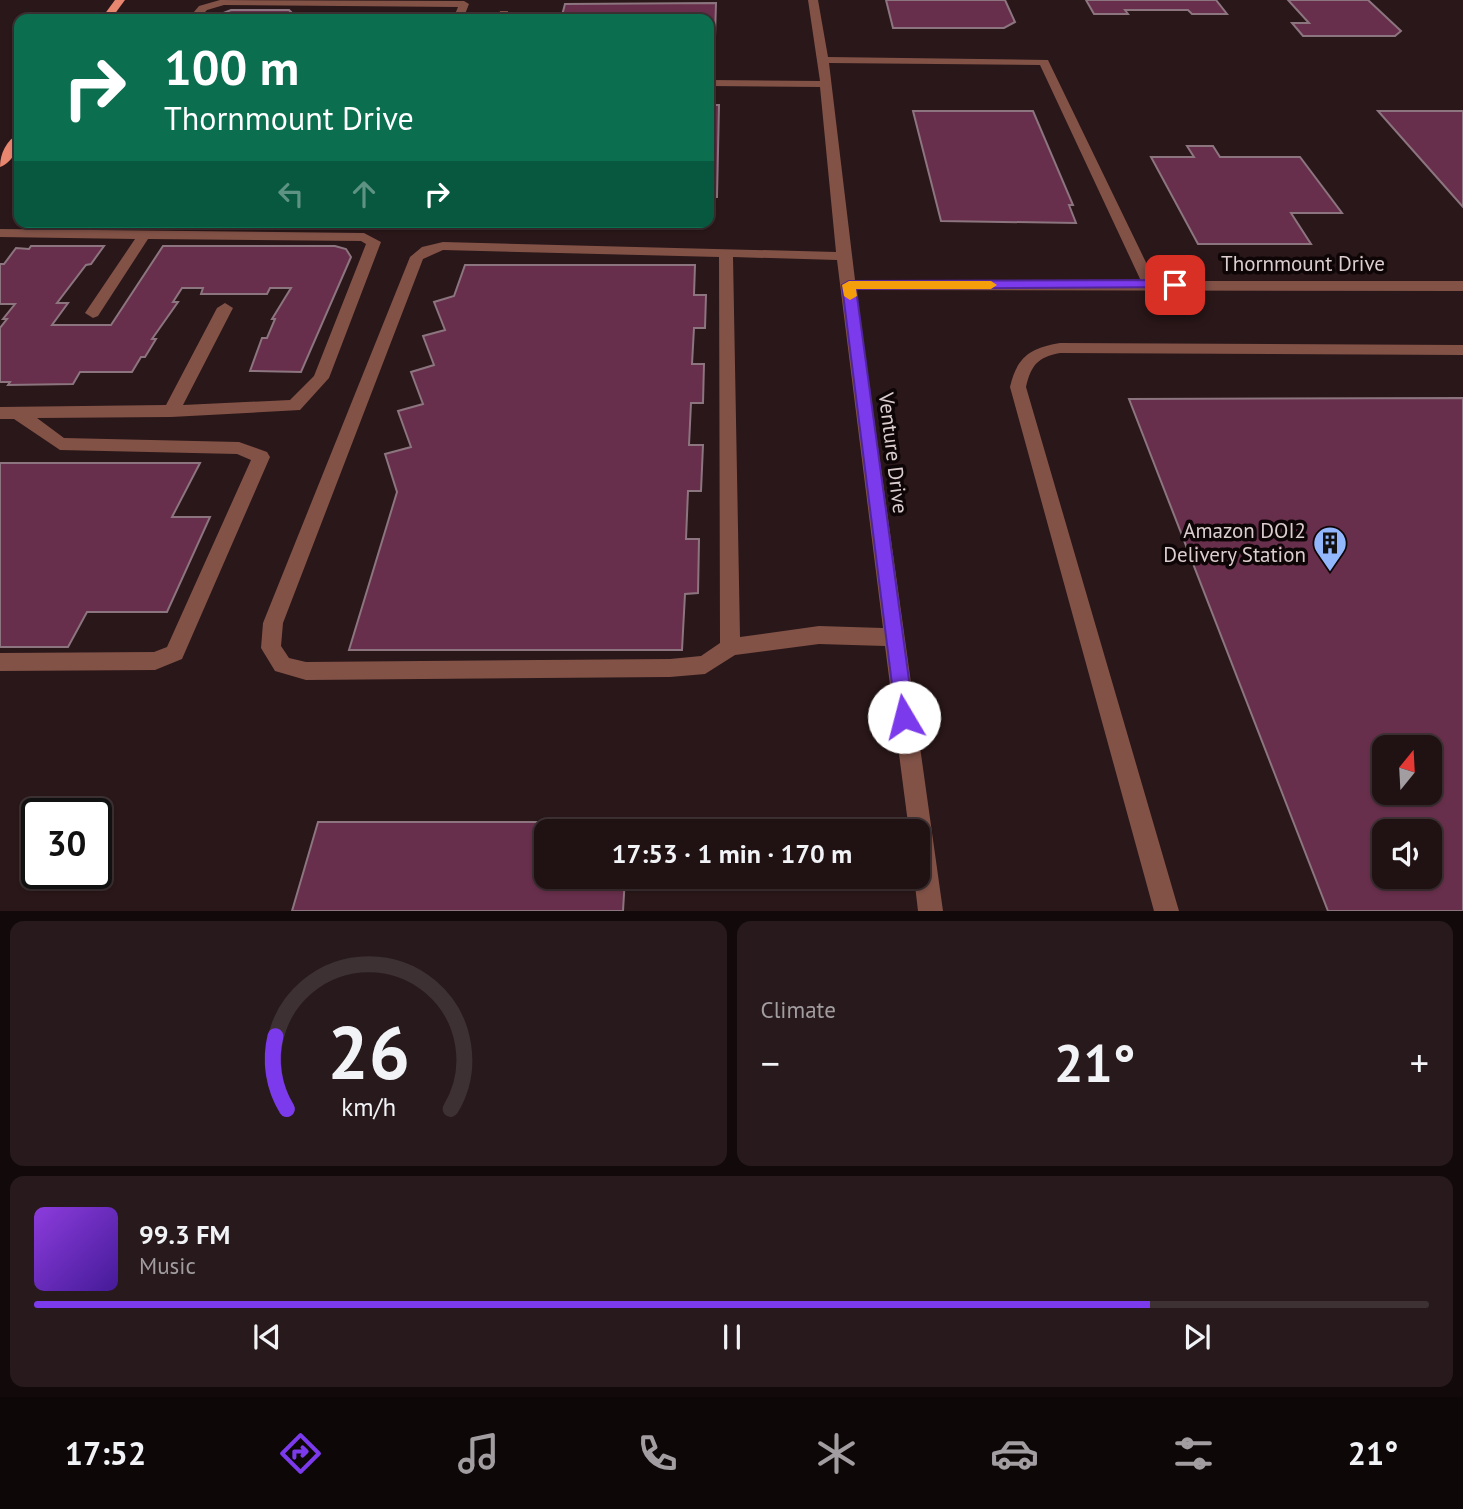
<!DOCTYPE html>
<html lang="en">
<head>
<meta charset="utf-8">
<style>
  body { margin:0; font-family:"PT Sans",sans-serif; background:#281a1c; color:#f1f3f6; height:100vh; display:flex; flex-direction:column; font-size:26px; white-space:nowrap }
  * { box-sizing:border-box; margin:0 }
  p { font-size:23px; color:#a29da0 }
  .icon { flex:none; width:38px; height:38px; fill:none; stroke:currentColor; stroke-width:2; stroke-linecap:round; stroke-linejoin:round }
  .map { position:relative; height:911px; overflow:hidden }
  .drawer { display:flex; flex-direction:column; gap:10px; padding:10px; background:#12090a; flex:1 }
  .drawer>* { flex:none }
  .guide { position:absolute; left:14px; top:14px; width:700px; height:214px; border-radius:14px; box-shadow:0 2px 5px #0004,0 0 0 2px #3d3133; background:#0b6e4f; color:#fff; overflow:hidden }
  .needle { width:46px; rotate:18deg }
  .controls { position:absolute; left:1372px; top:735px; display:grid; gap:14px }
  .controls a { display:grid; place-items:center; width:70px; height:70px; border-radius:14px; background:#201113; box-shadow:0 2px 5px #0004,0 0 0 2px #3d3133; font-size:35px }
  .speed { position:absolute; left:21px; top:798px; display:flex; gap:14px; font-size:35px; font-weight:700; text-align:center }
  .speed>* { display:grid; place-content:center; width:91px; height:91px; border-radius:50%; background:#201113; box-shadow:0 2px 5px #0004,0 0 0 2px #3d3133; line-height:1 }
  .speed .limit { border:4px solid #111; border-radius:10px; background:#fff; color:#111 }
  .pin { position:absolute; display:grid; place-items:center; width:60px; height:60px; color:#fff; margin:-30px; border-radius:14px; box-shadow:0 4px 10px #0006 }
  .me { position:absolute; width:77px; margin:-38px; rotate:352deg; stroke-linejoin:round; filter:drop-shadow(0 0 5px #0008) }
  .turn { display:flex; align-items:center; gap:24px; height:147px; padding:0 35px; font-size:32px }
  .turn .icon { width:91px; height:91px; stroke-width:2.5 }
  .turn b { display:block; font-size:49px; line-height:60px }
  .lanes { display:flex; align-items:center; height:66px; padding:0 35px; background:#0003; justify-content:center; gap:35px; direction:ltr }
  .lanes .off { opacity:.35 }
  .big { font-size:52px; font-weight:600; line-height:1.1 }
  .drawer .widget { flex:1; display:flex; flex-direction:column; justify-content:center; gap:10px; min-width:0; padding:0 24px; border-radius:14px; background:#281a1c }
  .drawer .dial { align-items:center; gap:0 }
  .dial svg { height:182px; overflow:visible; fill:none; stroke:#3d3133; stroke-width:7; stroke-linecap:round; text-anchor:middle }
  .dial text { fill:#f1f3f6; stroke:none }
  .song { display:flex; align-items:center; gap:21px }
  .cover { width:84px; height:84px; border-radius:10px; background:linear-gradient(135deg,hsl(270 70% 55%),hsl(260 70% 35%)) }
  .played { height:7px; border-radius:4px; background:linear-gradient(90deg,#7c3aed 80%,#3d3133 80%) }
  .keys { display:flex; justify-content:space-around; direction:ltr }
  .heat { display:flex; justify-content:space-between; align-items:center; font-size:38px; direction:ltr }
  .drawer .tiles { flex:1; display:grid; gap:10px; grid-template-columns:1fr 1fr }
  .widget:last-child { grid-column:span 2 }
  .trip { position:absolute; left:534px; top:819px; width:396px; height:70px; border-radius:14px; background:#201113; box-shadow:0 2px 5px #0004,0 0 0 2px #3d3133; font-weight:600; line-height:70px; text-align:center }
  .tab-bar { display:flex; height:112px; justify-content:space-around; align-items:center; background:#0d0708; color:#a29da0 }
  .tab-bar .icon { width:49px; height:49px }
  .tab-bar .current { color:#7c3aed }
  .tab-bar b { font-size:32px; color:#f1f3f6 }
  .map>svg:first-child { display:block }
</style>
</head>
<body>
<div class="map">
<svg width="1463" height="911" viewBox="0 0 1463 911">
  <rect width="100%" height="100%" fill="#2a1719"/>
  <!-- building -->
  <g fill="#672f4b" stroke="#8c757f" stroke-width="2" fill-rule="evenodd">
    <polygon points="886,0 1005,0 1015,22 1004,28 893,28"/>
    <polygon points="1086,0 1216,0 1227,14 1192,14 1188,10 1125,10 1128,14 1094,14"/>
    <polygon points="1288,0 1368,0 1401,31 1395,36 1303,36 1292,23 1309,23"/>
    <polygon points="716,3 714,71 709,71 709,19 561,19 565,4"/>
    <polygon points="231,10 289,10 292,13 288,19 217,19 223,13"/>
    <polygon points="709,105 719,105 717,197 709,197"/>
    <polygon points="913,111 1033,111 1073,205 1069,205 1076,223 941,221"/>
    <polygon points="1378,111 1463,111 1463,207 1448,190"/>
    <polygon points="1187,146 1213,146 1220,157 1300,157 1342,213 1291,213 1311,244 1198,244 1151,157 1194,157"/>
    <polygon points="31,246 104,246 91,264 86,265 57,303 68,303 52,325 111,325 163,246 335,246 346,249 351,257 301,372 250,371 262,338 267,338 275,319 272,319 291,288 270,288 267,294 201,294 203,288 182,288 173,302 178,302 152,339 156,339 145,357 141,357 132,372 80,372 73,384 8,385 10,382 0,382 0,328 7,319 3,319 15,304 0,304 0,264 4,264 16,248 29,249"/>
    <polygon points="465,265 695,265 694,295 706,295 705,328 694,328 692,364 704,364 703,403 691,403 689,445 703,445 701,491 688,491 686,539 699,539 698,593 685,594 682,650 349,650 397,492 385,454 411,447 398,411 423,404 411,372 434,365 423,336 445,330 434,302 454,296"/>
    <path d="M 1463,398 L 1463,911 L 1328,911 L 1129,399 ZM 1384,747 L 1430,747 L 1430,793 L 1384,793 ZM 1384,831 L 1430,831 L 1430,877 L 1384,877 Z"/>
    <polygon points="0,463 200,463 172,517 210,517 167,612 87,612 68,647 0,647"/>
    <polygon points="318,822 629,822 628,831 546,831 546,877 625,877 623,911 292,911"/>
  </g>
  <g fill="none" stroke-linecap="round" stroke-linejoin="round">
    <!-- minor -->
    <g fill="#825247" fill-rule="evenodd">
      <polygon points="220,0 464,1 469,4 463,19 453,19 458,7 224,5 207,10 198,19 188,19 199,6"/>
      <path d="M 808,0 L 818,0 L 828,57 L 1048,60 L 1155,281 L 1463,281 L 1463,291 L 856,290 L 943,911 L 918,911 L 914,877 L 917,877 L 917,831 L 909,831 L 885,646 L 819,644 L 735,655 L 705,674 L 670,677 L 306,680 L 275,671 L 261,648 L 263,623 L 410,257 L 422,247 L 443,242 L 836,252 L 820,87 L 709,86 L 709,80 L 820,81 ZM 829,63 L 1040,65 L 1141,281 L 855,280 ZM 443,250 L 719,257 L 720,643 L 701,656 L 670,659 L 306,662 L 289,658 L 281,646 L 283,623 L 423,259 ZM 733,257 L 837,260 L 883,628 L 819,626 L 740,637 Z"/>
      <polygon points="500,11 508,11 507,19 497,19"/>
      <polygon points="0,229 364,233 381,242 329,378 300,410 171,417 37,418 64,438 239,442 267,452 270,457 182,659 155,670 0,671 0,653 154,652 167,647 251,460 237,454 60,450 14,419 0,419 0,407 166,405 217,308 225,303 233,308 183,405 290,400 314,376 366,244 361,241 148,239 98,316 93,318 85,313 135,239 0,237"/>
      <path d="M 1060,343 L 1463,345 L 1463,355 L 1060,353 C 1038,357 1031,365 1026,387 L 1179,911 L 1154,911 L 1010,387 C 1017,357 1030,348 1060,343 Z"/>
    </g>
    <!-- major -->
    <g fill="#e9866f" fill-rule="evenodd">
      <polygon points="115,0 125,0 111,19 101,19"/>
      <path d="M 19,134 C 20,147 13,162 0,167 C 0,154 6,140 19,134 Z"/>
    </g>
  </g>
  <!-- route -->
  <polygon fill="#7c3aed" stroke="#51269a" stroke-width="2" points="1175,280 1182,285 1180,287 856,289 914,717 911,724 904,726 897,724 842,285 849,281"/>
  <!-- slow -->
  <polygon fill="#f59e0b" points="849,281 991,281 997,285 991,289 856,289 857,296 850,300 844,296 842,285"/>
  <!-- icons -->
  <defs>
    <g id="building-pin" transform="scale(1.75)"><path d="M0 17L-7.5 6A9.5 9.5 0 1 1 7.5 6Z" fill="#93b7fd" stroke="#0d0506"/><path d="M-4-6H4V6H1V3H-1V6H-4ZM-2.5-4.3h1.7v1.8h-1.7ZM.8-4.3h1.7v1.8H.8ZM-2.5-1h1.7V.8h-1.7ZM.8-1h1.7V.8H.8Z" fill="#111"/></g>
  </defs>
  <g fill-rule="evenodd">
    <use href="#building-pin" x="1330" y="543"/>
  </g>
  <g text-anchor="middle" stroke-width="7" stroke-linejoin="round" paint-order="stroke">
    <!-- street labels -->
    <g font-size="21" fill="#dccdcf" stroke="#0d0506">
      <text x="1303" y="271">Thornmount Drive</text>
      <text transform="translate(893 453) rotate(83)" y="7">Venture Drive</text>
    </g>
    <!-- poi labels -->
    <g font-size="21" fill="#dccdcf" stroke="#0d0506" text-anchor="end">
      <text x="1306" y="538">Amazon DOI2<tspan x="1306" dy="24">Delivery Station</tspan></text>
    </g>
  </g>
</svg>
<div class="controls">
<a><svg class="needle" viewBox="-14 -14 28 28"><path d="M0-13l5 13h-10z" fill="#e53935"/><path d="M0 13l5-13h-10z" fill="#a29da0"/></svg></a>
<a><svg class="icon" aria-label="sound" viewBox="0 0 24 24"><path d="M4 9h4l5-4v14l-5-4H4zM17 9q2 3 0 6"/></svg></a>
</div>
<div class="speed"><div class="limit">30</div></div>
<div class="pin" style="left:1175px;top:285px;background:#d93025"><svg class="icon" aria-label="arrive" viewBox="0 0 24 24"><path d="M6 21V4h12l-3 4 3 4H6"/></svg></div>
<svg class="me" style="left:904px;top:717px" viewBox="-20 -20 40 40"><circle r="19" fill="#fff"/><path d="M0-13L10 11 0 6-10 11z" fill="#7c3aed"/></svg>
<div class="trip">17:53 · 1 min · 170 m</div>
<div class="guide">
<div class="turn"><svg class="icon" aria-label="right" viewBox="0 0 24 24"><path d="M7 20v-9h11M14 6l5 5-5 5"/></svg><div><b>100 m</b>Thornmount Drive</div></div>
<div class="lanes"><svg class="icon off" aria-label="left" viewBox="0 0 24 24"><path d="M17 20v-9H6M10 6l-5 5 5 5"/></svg><svg class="icon off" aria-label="ahead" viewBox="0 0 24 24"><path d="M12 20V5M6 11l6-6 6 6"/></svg><svg class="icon" aria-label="right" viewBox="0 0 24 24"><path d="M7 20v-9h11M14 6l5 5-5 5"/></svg></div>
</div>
</div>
<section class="drawer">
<div class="tiles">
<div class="widget dial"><svg viewBox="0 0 100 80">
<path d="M14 69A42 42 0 1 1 86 69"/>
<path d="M14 69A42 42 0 0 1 9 37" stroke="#7c3aed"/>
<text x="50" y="56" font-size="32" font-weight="700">26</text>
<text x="50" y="72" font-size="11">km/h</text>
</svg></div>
<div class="widget"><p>Climate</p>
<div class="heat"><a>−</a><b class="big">21°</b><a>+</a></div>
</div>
<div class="widget">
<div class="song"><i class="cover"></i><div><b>99.3 FM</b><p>Music</p></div></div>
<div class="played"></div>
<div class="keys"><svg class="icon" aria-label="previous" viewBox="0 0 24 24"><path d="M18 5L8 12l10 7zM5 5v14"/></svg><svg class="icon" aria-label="pause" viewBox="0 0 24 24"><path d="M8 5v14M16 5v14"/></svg><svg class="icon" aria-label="next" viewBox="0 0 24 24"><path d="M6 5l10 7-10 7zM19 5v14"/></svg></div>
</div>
</div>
</section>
<nav class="tab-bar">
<b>17:52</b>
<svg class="icon current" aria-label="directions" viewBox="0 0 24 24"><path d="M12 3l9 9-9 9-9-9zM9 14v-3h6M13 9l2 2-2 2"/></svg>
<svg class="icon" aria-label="music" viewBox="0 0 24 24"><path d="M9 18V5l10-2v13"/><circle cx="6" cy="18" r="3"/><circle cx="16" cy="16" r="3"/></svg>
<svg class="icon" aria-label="phone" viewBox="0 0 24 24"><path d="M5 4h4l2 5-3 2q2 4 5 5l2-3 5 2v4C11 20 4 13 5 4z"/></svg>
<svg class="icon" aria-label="climate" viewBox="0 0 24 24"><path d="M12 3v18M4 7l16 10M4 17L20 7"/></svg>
<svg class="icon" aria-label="car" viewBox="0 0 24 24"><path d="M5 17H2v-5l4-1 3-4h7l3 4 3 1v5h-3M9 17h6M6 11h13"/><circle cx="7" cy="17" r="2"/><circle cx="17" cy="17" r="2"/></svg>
<svg class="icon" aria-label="filters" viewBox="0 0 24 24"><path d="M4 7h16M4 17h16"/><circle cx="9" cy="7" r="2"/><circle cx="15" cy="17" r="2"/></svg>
<b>21°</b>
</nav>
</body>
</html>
